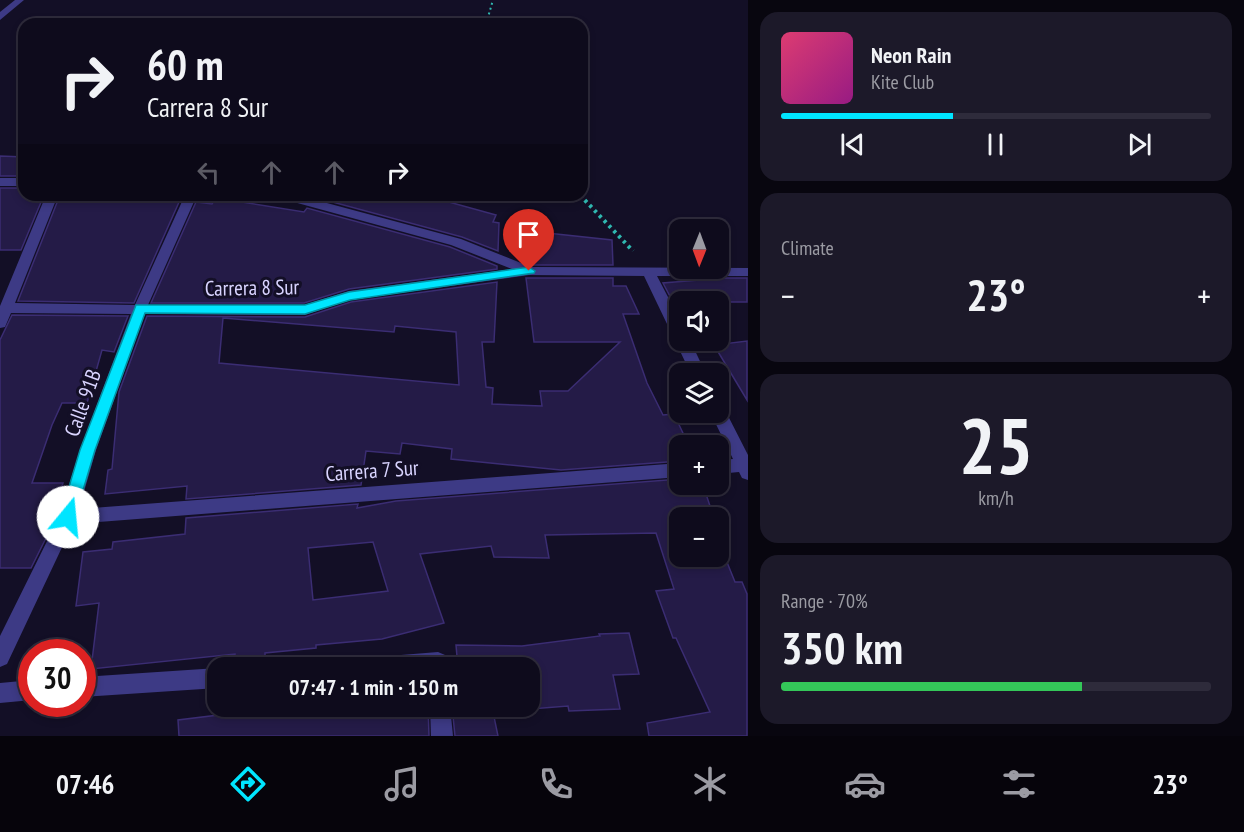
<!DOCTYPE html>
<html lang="en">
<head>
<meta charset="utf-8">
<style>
  body { margin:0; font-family:"PT Sans Narrow",sans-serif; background:#1c1929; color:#f1f3f6; height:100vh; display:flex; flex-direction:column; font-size:22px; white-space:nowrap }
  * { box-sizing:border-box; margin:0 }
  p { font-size:20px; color:#9b9ba3 }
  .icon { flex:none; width:33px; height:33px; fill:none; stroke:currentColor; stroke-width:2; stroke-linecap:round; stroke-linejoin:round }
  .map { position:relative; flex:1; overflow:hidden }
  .details { display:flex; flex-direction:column; gap:12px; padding:12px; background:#08060f; width:496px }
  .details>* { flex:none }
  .banner { position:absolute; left:18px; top:18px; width:570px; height:183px; border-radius:18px; box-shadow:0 3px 9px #0003,0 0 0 2px #2e2b3b; background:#0e0b1c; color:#f1f3f6; overflow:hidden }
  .needle { width:39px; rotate:181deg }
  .fabs { position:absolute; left:669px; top:219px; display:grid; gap:12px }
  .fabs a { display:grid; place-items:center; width:60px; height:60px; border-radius:12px; background:#0e0b1c; box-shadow:0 3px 9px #0003,0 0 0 2px #2e2b3b; font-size:30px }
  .speed { position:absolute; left:18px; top:639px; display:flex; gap:12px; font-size:30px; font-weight:700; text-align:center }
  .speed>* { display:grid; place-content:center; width:78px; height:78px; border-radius:50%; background:#0e0b1c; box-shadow:0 3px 9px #0003,0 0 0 2px #2e2b3b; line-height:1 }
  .speed .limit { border:9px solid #d22; background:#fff; color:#111 }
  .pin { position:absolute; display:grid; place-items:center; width:51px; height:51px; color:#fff; margin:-62px -26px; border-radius:50% 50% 50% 0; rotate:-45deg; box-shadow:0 0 6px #0007 }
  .pin .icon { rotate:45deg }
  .me { position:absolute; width:66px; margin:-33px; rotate:17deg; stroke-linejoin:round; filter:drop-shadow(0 0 4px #0008) }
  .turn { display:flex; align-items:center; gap:21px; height:126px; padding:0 30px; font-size:27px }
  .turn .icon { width:78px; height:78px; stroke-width:2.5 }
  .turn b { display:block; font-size:42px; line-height:51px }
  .lanes { display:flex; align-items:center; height:57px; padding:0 30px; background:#0003; justify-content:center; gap:30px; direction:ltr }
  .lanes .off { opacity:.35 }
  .big { font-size:45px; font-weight:700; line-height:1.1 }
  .details .widget { flex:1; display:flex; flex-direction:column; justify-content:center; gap:9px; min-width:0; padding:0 21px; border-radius:18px; background:#1c1929 }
  .details .dial { align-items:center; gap:0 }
  .dial b { font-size:78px; line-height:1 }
  .song { display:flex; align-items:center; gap:18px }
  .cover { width:72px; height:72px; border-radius:9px; background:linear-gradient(135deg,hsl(340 70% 55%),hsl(310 70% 35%)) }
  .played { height:6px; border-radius:3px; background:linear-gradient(90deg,#00e5ff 40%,#2e2b3b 40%) }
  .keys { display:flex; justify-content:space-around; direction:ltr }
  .heat { display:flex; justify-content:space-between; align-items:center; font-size:33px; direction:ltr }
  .charge { height:9px; border-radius:4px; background:linear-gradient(90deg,#34c759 70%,#2e2b3b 0) }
  .trip { position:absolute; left:207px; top:657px; width:333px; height:60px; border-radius:18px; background:#0e0b1c; box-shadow:0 3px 9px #0003,0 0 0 2px #2e2b3b; font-weight:700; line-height:60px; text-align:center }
  .tab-bar { display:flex; height:96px; justify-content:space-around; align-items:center; background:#06040b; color:#9b9ba3 }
  .tab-bar .icon { width:42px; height:42px }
  .tab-bar .current { color:#00e5ff }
  .tab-bar b { font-size:27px; color:#f1f3f6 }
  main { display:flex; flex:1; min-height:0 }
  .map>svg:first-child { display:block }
</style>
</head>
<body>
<main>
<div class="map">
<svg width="748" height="736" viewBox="0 0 748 736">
  <rect width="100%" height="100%" fill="#130f26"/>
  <!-- building -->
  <g fill="#241b47" stroke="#3b2d73" stroke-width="1.5" fill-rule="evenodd">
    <polygon points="0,156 24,157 24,176 0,176"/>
    <polygon points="0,188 24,188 24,195 44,195 21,250 0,250"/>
    <polygon points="60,195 136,195 180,200 134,303 18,301"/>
    <polygon points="315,195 440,195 438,199 496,215 493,222 499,223 498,251 462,237 314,197"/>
    <polygon points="216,198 304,212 307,208 450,247 497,266 497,269 349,289 304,303 151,303 196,202 212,204"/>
    <polygon points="519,230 612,240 613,265 531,265 524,262"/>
    <path d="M 526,278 L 613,278 L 613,286 L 626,286 L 639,314 L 623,314 L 647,383 L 663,415 L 674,414 L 689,446 L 680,446 L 680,461 L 561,470 L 451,459 L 452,449 L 402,443 L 400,454 L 366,451 L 361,485 L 186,499 L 187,486 L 105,494 L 108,470 L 112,469 L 119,392 L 147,316 L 305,317 L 351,302 L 497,282 L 494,342 L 482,342 L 486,387 L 493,388 L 492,404 L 542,406 L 540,391 L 568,391 L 620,342 L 534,342 ZM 223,318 L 394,332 L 395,326 L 456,332 L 459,385 L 219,363 Z"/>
    <polygon points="724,278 747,278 747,302 673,302 663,283"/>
    <polygon points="12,315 128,316 114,352 102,350 87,403 62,403 52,425 32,483 63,483 49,532 31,568 0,568 0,340"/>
    <polygon points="747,341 747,400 714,345"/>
    <path d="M 680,479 L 680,492 L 705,491 L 714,518 L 680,518 L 680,556 L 718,556 L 718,540 L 735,582 L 742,582 L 747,594 L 747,736 L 649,736 L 647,723 L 710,712 L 676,638 L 673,638 L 656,591 L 674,589 L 656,533 L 545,535 L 549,558 L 494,557 L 491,546 L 420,554 L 444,623 L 382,639 L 316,645 L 316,648 L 265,653 L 265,656 L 235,660 L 235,654 L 91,669 L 99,603 L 76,606 L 83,552 L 112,549 L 113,542 L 185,534 L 186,518 L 358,504 L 357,508 L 396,501 ZM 373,542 L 388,591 L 313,600 L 308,548 Z"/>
    <polygon points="629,633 639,674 613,675 620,709 569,711 568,706 493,712 498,736 455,736 452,706 530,706 530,668 458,668 456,645 522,646 600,636 599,634"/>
    <polygon points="243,706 428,706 429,736 179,736 178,720 243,712"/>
  </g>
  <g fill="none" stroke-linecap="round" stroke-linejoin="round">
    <!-- path-far1 -->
    <polyline stroke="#2fb8b0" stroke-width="2" stroke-dasharray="2 3" stroke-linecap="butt" points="486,24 493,0"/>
    <!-- path -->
    <polyline stroke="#2fb8b0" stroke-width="4" stroke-dasharray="3 4" stroke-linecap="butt" points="580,195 633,251"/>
    <!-- minor -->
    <g fill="#3d3a85" fill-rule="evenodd">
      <polygon points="15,0 24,0 0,20 0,12"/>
      <rect x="0" y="178" width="24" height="8"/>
      <polygon points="46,195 58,195 15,303 135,305 185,195 197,195 148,305 304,305 349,291 512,269 451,245 290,201 265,198 263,195 297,195 461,239 531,267 748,268 748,276 657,276 680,320 680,340 690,340 706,374 691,374 644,276 529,275 350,300 305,315 145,314 96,450 79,509 680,463 680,477 73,524 7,664 0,667 0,636 59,517 80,450 131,314 11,313 5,327 0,328 0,306"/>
      <polygon points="718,406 724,408 748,455 748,480 742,478 739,472 718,474 718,460 733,459 710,412 718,412"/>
      <polygon points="438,652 445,655 448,668 354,668 357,661 364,658"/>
      <polygon points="218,668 218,688 82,697 82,677"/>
      <polygon points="32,680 32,700 0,703 0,683"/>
      <polygon points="430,706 450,706 453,736 431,736"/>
    </g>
  </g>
  <!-- route -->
  <polygon fill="#00e5ff" stroke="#0095a6" stroke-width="1.5" points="529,267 535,271 534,273 350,300 305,314 145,313 95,450 75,517 73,522 68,524 62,522 60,517 80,450 136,305 305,305 349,292"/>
  <g text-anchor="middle" stroke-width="6" stroke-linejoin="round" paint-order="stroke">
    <!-- street labels -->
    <g font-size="21" fill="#d9d4ff" stroke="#130f26">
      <text transform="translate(252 288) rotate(-1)" y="7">Carrera 8 Sur</text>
      <text transform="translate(83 403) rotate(-70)" y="7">Calle 91B</text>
      <text transform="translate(372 471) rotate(-4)" y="7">Carrera 7 Sur</text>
    </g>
  </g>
</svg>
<div class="fabs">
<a><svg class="needle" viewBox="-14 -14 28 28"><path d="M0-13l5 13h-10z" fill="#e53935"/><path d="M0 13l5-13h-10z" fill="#9b9ba3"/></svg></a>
<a><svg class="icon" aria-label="sound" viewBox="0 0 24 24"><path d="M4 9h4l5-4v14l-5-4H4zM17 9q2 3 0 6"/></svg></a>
<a><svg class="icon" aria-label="layers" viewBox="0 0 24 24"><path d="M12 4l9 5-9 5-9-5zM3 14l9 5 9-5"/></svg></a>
<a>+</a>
<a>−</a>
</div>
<div class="speed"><div class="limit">30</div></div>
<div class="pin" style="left:529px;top:271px;background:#d93025"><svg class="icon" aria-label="arrive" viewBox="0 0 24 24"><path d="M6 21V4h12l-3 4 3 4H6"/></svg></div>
<svg class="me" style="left:68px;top:517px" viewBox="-20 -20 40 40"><circle r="19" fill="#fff"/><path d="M0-13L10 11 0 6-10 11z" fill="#00e5ff"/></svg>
<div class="trip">07:47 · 1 min · 150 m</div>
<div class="banner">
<div class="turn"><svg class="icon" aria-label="right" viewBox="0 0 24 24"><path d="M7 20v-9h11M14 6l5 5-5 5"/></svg><div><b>60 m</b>Carrera 8 Sur</div></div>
<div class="lanes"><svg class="icon off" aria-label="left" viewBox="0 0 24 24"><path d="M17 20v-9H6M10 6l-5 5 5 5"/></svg><svg class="icon off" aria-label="ahead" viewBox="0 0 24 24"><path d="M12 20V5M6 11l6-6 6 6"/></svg><svg class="icon off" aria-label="ahead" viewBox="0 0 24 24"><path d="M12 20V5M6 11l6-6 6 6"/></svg><svg class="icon" aria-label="right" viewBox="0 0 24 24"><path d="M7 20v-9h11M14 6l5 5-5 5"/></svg></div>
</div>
</div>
<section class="details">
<div class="widget">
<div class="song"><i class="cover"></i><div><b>Neon Rain</b><p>Kite Club</p></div></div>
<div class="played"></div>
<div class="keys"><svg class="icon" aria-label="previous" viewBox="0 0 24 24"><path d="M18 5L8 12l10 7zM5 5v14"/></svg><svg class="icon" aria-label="pause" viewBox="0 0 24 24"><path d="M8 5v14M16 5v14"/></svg><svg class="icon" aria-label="next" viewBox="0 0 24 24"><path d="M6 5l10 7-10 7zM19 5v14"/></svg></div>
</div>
<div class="widget"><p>Climate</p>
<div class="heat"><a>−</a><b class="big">23°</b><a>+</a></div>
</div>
<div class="widget dial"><b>25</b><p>km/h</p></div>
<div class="widget"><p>Range · 70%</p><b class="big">350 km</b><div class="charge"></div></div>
</section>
</main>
<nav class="tab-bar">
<b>07:46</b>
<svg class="icon current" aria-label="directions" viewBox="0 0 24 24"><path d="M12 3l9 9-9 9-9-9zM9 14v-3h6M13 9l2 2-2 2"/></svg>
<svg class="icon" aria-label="music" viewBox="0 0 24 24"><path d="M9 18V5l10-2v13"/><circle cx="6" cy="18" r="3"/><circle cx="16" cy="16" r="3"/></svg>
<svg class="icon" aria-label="phone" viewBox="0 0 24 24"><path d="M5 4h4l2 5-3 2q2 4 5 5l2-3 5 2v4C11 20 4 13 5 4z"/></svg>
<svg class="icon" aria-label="climate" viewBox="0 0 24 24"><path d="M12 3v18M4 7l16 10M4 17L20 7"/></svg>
<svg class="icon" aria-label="car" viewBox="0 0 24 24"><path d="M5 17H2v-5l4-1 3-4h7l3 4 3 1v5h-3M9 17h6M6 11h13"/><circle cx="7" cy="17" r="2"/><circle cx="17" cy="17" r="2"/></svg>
<svg class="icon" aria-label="filters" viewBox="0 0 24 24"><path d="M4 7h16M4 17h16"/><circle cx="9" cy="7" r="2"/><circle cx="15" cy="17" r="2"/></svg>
<b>23°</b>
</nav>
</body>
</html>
